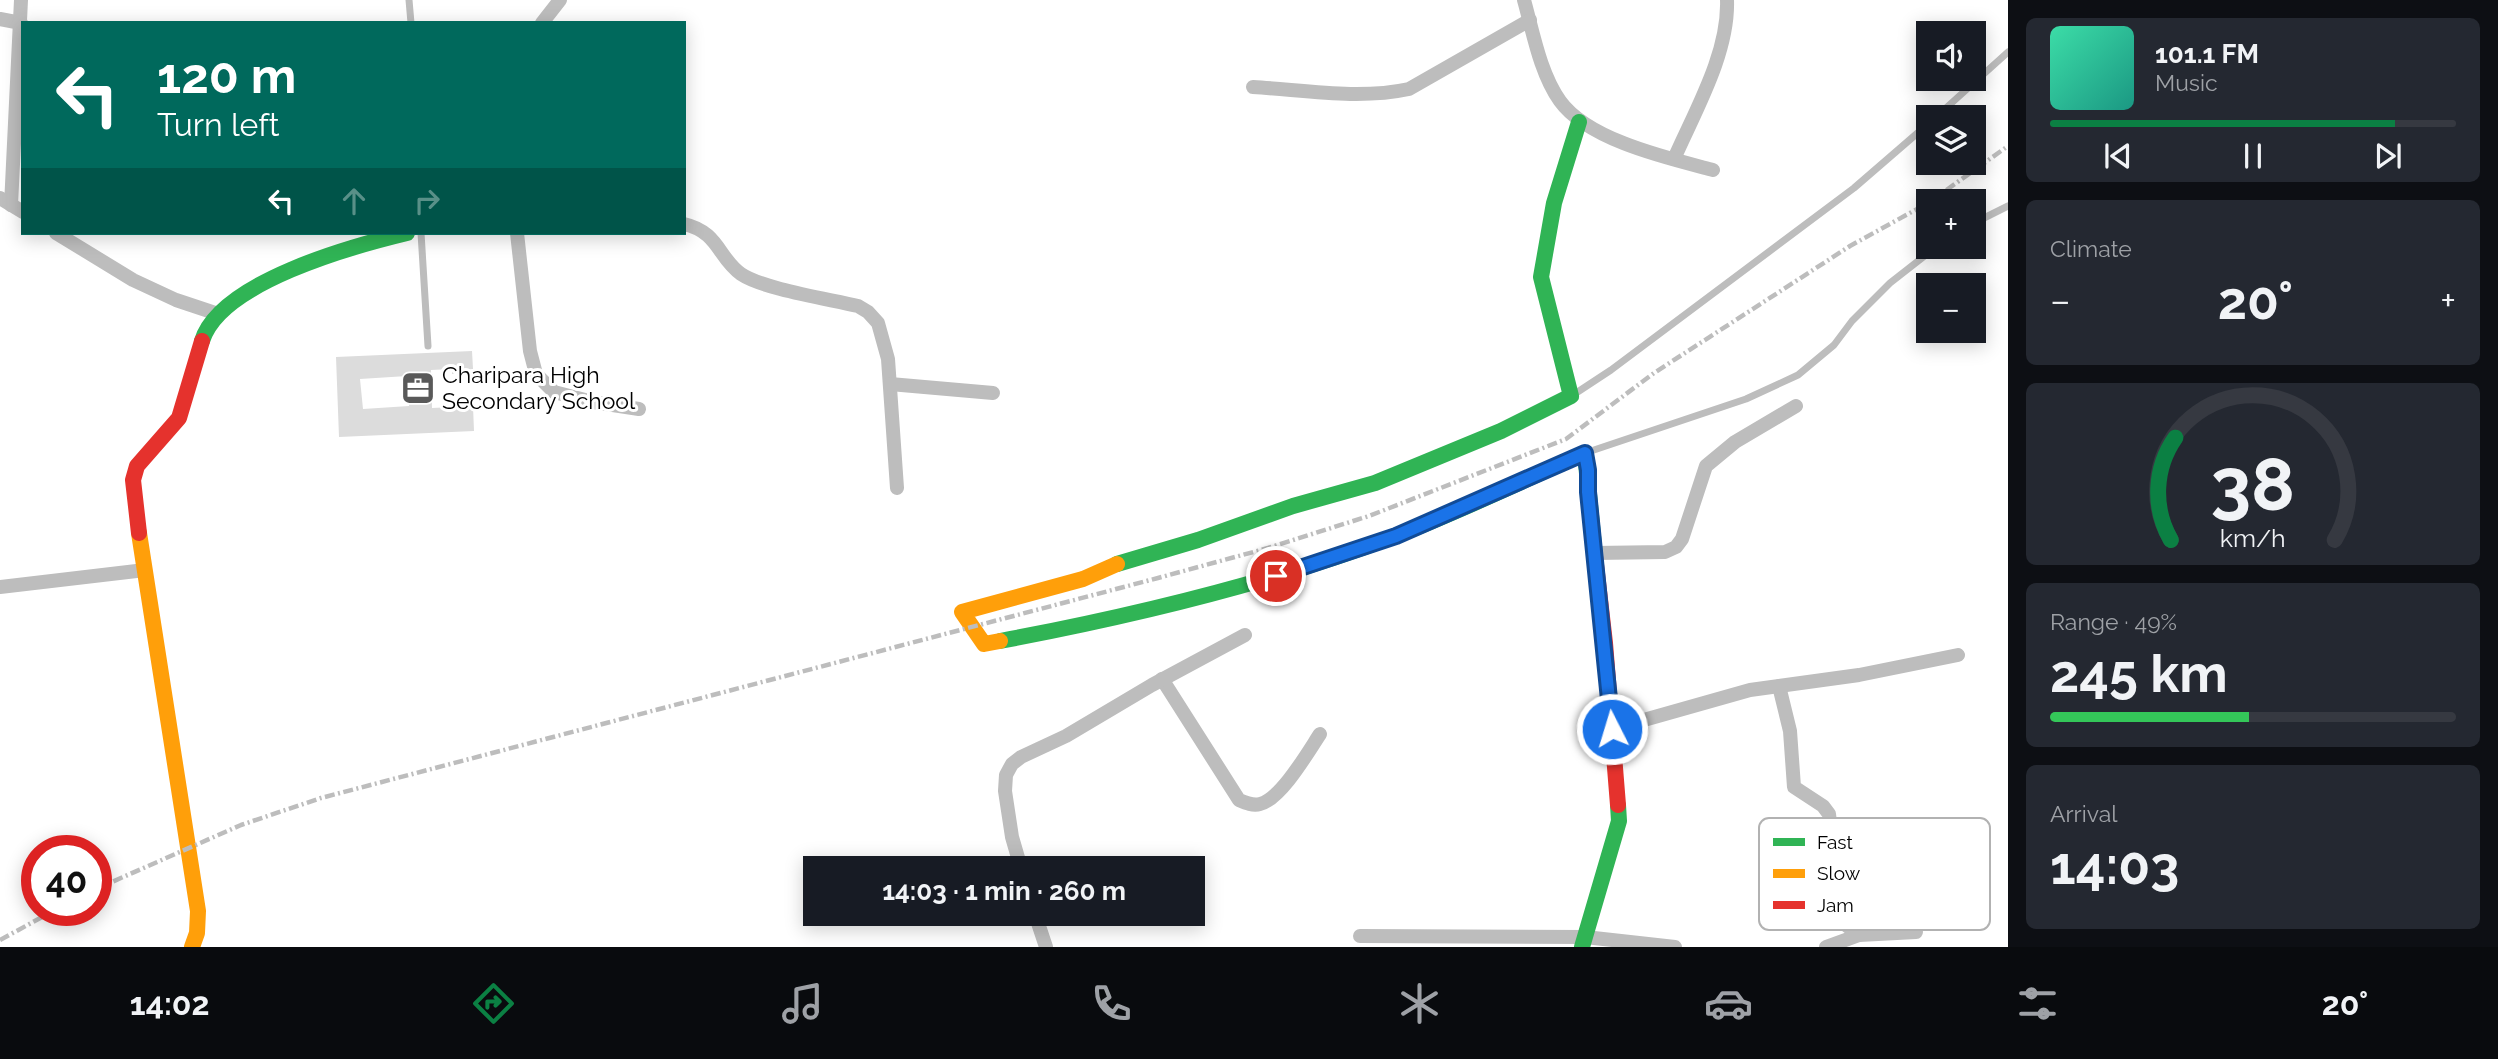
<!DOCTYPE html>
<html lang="en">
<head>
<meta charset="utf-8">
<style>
  body { margin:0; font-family:Raleway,sans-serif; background:#242831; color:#f1f3f6; height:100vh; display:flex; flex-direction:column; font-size:26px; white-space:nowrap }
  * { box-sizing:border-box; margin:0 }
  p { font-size:23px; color:#9ea1a6 }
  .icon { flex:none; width:38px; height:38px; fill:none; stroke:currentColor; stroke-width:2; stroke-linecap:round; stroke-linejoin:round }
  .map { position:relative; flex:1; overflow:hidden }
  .sheet { display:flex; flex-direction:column; gap:18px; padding:18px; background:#0d0f14; width:490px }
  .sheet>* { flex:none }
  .top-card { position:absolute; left:21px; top:21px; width:665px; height:214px; border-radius:0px; box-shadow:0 4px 18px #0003; background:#00695c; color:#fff; overflow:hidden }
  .fabs { position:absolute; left:1916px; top:21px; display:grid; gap:14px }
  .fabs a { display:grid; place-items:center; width:70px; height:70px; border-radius:0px; background:#171b24; box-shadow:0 4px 18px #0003; font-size:35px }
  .speed { position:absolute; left:21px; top:835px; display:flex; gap:14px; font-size:35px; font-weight:700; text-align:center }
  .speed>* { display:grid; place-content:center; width:91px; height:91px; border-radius:50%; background:#171b24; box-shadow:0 4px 18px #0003; line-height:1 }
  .speed .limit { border:10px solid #d22; background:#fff; color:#111 }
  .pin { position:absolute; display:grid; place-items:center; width:60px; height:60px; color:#fff; margin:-30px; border:4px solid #fff; border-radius:50%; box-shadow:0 2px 7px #0007 }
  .me { position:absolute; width:77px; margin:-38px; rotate:355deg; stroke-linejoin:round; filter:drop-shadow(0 0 5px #0008) }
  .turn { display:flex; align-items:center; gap:24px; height:147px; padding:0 21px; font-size:32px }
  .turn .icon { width:91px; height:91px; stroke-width:2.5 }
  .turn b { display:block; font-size:49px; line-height:60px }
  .lanes { display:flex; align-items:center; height:66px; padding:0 21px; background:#0003; justify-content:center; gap:35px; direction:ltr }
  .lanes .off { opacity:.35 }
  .big { font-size:52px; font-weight:700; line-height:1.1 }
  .sheet .tile { flex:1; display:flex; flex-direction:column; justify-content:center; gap:10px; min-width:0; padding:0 24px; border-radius:10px; background:#242831 }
  .sheet .dial { align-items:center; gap:0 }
  .dial svg { height:182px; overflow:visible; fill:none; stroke:#363941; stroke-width:7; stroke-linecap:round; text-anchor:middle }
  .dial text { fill:#f1f3f6; stroke:none }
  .song { display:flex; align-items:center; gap:21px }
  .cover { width:84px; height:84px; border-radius:10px; background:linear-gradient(135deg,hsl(160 70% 55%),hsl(170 70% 35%)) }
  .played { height:7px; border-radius:4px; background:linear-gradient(90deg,#0b8043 85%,#363941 85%) }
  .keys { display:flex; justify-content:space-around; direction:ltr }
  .heat { display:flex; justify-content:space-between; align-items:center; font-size:38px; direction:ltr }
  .charge { height:10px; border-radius:5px; background:linear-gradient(90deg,#34c759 49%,#363941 0) }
  .trip { position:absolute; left:803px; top:856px; width:402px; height:70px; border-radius:0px; background:#171b24; box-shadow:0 4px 18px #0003; font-weight:700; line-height:70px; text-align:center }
  .tab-bar { display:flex; height:112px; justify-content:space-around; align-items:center; background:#090b0e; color:#9ea1a6 }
  .tab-bar .icon { width:49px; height:49px }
  .tab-bar .selected { color:#0b8043 }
  .tab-bar b { font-size:32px; color:#f1f3f6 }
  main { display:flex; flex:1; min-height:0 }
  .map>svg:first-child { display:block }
</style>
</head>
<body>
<main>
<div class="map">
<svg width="2008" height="947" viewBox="0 0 2008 947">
  <rect width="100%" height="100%" fill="#fff"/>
  <!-- building -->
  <path fill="#dcdcdc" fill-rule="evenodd" d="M 472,351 L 473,369 L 460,370 L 460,374 L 452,374 L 452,369 L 431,370 L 432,408 L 473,406 L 474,431 L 339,437 L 336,357 ZM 407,376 L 409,406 L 363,409 L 360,379 Z"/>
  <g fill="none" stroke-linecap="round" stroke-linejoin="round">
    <!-- lane -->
    <g stroke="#bdbdbd" stroke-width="7">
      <polyline points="409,0 411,23"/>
      <polyline points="1936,117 2008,52"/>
      <polyline points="1974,223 2008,206"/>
      <polyline points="421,233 428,346"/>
      <polyline points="1573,395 1611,370 1854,188 1928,124"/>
      <polyline points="1585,453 1746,399 1798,375 1834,345 1852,321 1890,283 1936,247"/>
    </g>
    <!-- street -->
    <g stroke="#bdbdbd" stroke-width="14">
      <path d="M 1524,0 C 1533,32 1540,73 1560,101 C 1588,140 1667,158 1713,170"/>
      <polyline points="0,19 21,23"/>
      <polyline points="542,23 560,0"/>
      <path d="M 1253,87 C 1304,90 1358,100 1409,89 L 1530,20"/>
      <path d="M 1674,159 C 1695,111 1729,53 1727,0"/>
      <polyline points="0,198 23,212"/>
      <polyline points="11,205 21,0"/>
      <path d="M 684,224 C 719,232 718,258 741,274 C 763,289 829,299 858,306 L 868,312 L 878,323 L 888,359 L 897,488"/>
      <polyline points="56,233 133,280 176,300 218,314"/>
      <polyline points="517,233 530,351 536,374 554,392 593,402 639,409"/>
      <polyline points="890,384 993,393"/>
      <polyline points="1595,553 1665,552 1676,547 1682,539 1706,466 1735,442 1796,406"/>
      <polyline points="0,587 145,570"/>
      <path d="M 1162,679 L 1239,800 C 1246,803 1253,806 1260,804 C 1281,799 1308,752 1320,734"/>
      <polyline points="1779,686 1790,731 1794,787 1823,806 1829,814 1841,913 1843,923 1859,935"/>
      <polyline points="1612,729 1750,690 1859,675 1958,655"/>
      <polyline points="1021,868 1012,837 1005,791 1006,775 1012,764 1021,757 1066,736 1152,685 1245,635"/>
      <polyline points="1035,914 1046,947"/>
      <polyline points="1360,936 1585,937 1675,947"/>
      <polyline points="1826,947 1859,935 1916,932"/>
    </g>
    <!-- fast -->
    <g stroke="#30b455" stroke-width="16">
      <path d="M 202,341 C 220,282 353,246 407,233"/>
      <polyline points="1117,564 1198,540 1293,506 1375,483 1501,431 1571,396 1541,277 1554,203 1579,122"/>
      <path d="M 1000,641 C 1133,616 1268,584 1395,536 C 1459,512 1522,481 1585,453 L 1595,556"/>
      <polyline points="1582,947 1619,821 1618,805"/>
    </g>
    <!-- slow -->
    <g stroke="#ff9f0a" stroke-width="16">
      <polyline points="139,533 198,911 197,933 192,947"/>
      <polyline points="1000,641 984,644 962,612 1083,579 1117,564"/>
    </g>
    <!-- jam -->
    <g stroke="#e5322d" stroke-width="16">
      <polyline points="139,533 133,480 137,466 179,418 202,341"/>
      <polyline points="1595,556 1605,643 1618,805"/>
    </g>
    <!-- rail -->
    <g stroke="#bdbdbd" stroke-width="4.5" stroke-dasharray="10 3.5 2 3.5" stroke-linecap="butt">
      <polyline points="1931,201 2008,146"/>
      <polyline points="96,889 241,825 321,798 1158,578 1268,548 1369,516 1566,439 1654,373 1850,246 1928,203"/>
      <polyline points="0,940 55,910"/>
    </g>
  </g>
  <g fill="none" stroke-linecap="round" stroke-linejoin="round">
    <!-- route casing -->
    <g stroke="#114b97" stroke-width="18">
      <polyline id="route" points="1276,576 1396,536 1585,453 1588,470 1588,492 1612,729"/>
    </g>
    <!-- route -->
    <use href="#route" stroke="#1a73e8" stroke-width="12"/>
  </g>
  <!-- icons -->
  <defs>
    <g id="office-square" transform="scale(1.75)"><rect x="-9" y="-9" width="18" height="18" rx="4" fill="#595959" stroke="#fff"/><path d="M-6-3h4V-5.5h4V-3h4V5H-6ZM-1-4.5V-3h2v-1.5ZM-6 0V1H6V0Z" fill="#fff"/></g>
  </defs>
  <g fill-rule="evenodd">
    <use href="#office-square" x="418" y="388"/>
  </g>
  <g text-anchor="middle" stroke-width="6" stroke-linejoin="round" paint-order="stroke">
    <!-- poi labels -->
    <g font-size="23" fill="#000" stroke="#fff" text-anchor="start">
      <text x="442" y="383">Charipara High<tspan x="442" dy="26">Secondary School</tspan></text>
    </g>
  </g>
  <!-- legend -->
  <rect x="1759" y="818" width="231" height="112" rx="10" fill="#fff" stroke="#b2b2b2" stroke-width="2"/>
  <rect x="1773" y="838" width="32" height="8" fill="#30b455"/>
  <rect x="1773" y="869" width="32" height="9" fill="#ff9f0a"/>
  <rect x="1773" y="901" width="32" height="8" fill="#e5322d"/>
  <g font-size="19" fill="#000">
    <text x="1817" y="849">Fast</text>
    <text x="1817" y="880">Slow</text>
    <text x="1817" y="912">Jam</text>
  </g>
</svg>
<div class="fabs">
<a><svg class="icon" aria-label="sound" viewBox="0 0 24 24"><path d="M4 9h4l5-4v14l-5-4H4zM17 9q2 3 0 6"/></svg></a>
<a><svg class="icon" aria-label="layers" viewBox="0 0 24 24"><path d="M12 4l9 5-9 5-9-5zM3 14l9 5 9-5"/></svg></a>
<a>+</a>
<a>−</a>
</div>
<div class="speed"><div class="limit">40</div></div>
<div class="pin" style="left:1276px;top:576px;background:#d93025"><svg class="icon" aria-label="arrive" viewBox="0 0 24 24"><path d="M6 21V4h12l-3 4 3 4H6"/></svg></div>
<svg class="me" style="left:1612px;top:729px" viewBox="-20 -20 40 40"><circle r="17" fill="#1a73e8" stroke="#fff" stroke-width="3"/><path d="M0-11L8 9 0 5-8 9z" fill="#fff"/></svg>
<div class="trip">14:03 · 1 min · 260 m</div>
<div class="top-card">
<div class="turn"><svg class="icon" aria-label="left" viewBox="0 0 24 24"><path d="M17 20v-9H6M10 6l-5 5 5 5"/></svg><div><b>120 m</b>Turn left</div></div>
<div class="lanes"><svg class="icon" aria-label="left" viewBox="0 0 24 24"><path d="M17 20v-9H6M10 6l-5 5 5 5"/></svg><svg class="icon off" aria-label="ahead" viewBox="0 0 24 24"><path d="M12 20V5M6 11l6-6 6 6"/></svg><svg class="icon off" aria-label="right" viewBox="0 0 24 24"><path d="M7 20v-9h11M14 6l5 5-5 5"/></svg></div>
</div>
</div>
<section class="sheet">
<div class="tile">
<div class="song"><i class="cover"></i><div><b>101.1 FM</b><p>Music</p></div></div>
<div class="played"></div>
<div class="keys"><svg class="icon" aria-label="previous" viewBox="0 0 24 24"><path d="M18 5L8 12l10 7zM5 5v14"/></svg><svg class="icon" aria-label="pause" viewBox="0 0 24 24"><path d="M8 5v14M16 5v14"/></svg><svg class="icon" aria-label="next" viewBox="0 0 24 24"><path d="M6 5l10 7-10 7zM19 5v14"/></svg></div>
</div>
<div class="tile"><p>Climate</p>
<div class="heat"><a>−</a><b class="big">20°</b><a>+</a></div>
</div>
<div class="tile dial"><svg viewBox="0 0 100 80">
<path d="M14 69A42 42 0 1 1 86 69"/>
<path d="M14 69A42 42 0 0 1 16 24" stroke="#0b8043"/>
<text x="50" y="56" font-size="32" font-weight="700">38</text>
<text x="50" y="72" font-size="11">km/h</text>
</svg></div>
<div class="tile"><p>Range · 49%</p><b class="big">245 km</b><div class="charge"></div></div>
<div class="tile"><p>Arrival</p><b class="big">14:03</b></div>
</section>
</main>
<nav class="tab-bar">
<b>14:02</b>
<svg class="icon selected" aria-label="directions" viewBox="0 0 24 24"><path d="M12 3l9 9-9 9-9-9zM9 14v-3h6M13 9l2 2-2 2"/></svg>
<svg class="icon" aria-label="music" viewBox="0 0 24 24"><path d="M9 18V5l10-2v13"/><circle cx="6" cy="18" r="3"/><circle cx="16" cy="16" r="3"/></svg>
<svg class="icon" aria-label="phone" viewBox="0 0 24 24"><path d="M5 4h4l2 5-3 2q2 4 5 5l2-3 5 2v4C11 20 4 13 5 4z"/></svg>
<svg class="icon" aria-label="climate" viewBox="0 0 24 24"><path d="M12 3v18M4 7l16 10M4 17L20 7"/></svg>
<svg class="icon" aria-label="car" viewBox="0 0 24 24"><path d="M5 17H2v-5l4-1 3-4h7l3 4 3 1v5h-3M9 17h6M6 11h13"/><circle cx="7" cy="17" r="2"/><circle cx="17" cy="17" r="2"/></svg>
<svg class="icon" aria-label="filters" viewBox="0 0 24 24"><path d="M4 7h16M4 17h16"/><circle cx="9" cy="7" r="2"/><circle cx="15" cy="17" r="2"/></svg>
<b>20°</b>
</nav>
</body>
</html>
